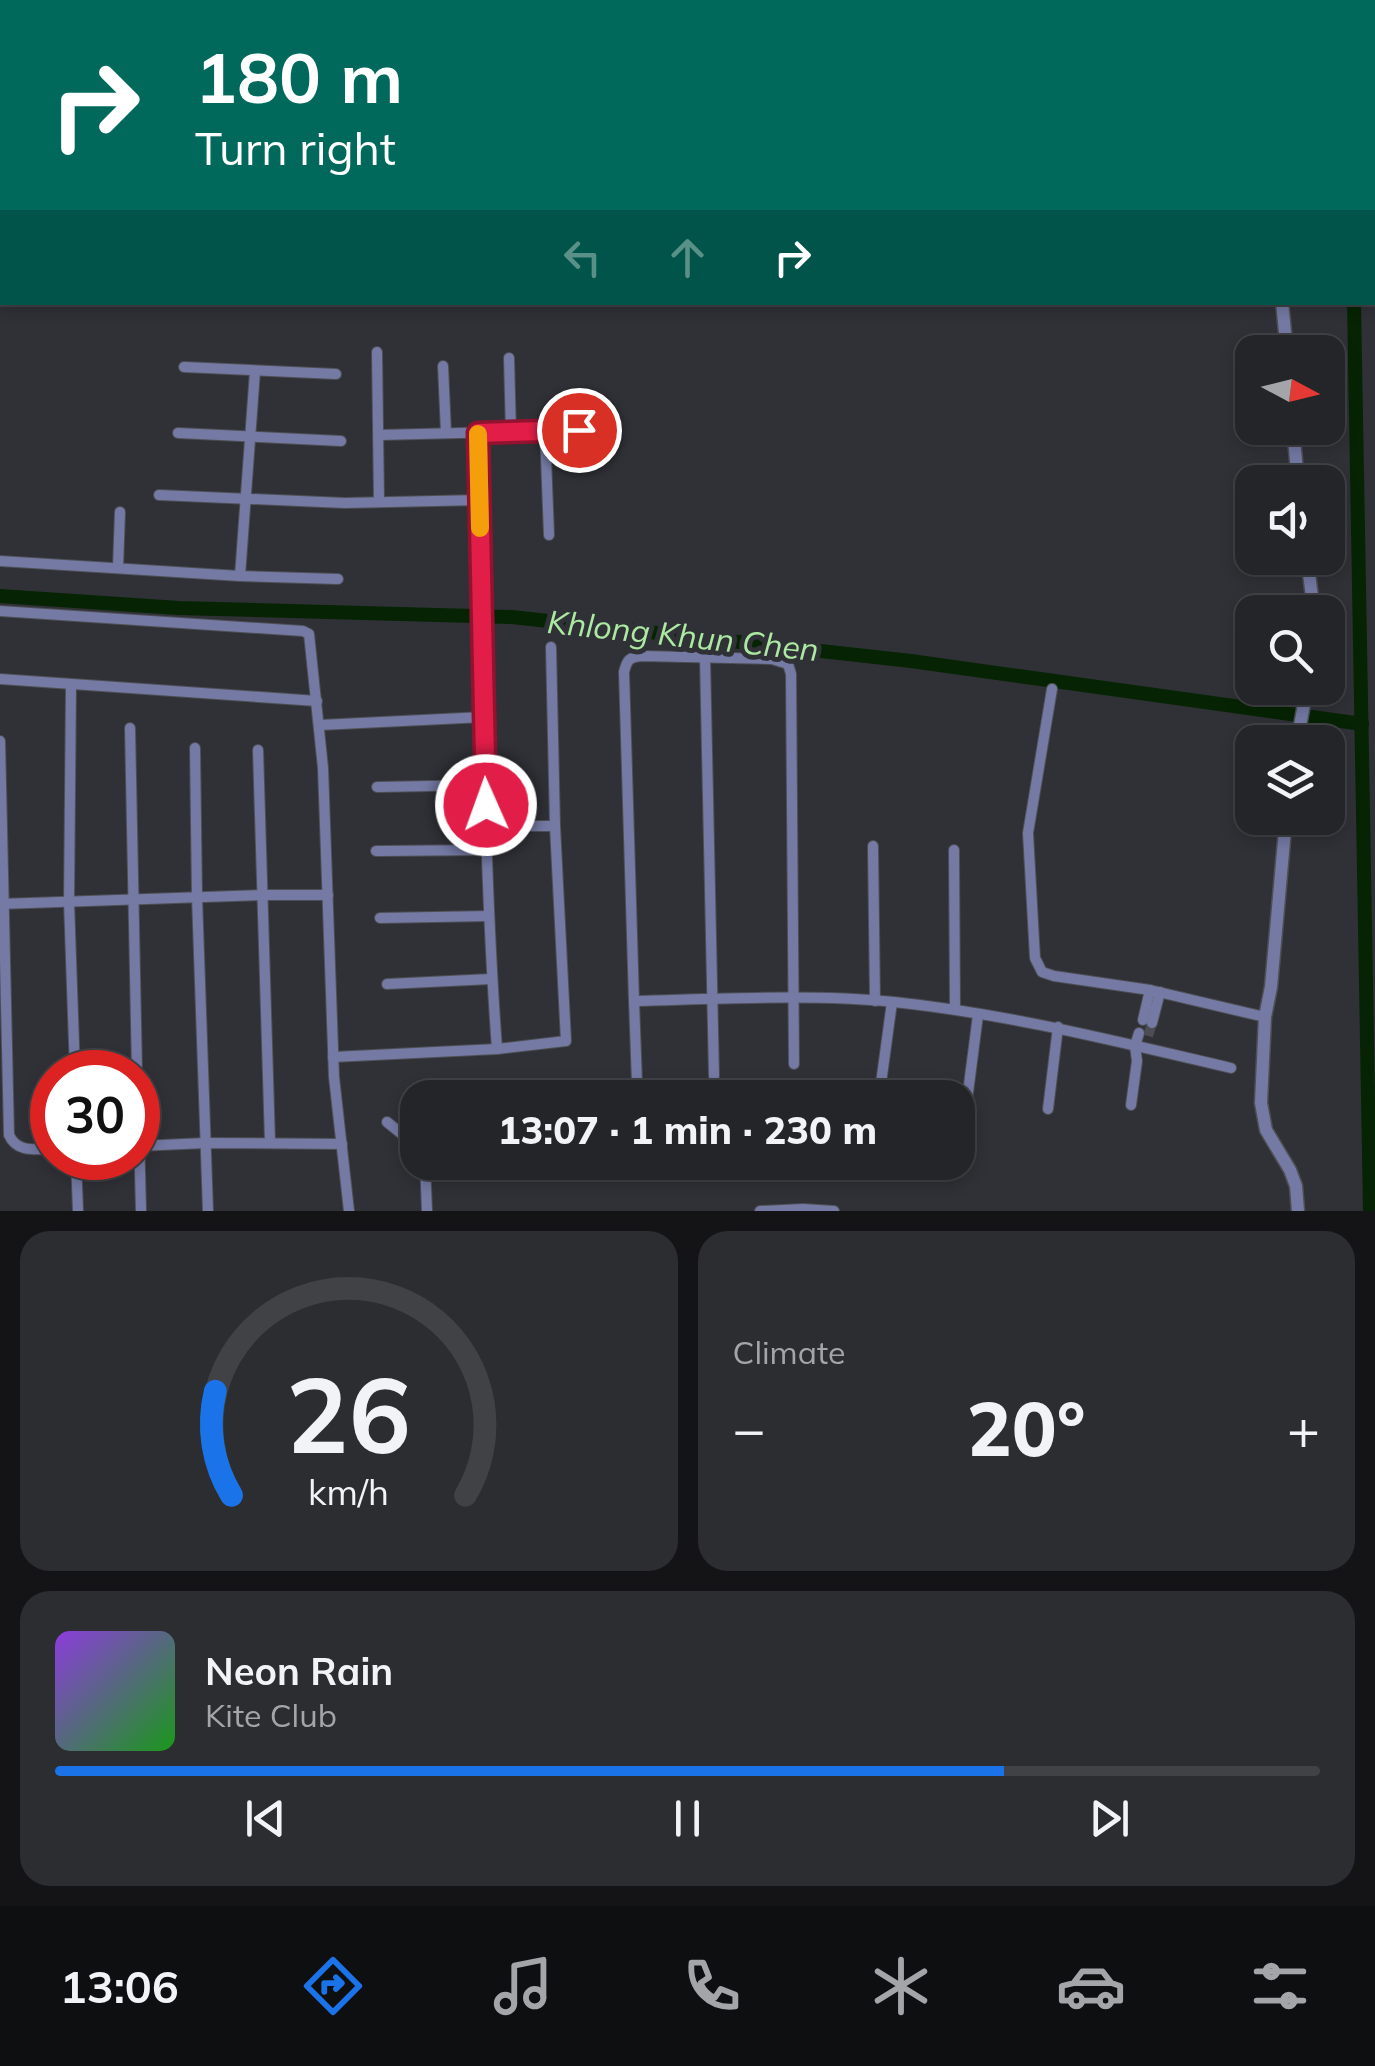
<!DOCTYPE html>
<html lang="en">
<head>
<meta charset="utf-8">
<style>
  body { margin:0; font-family:Mulish,sans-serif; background:#2c2d31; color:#f1f3f6; height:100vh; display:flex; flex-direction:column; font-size:38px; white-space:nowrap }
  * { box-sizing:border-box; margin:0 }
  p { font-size:32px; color:#a3a5a8 }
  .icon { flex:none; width:55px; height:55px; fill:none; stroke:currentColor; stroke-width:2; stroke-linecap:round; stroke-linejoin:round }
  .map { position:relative; height:1211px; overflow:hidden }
  .side { display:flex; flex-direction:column; gap:20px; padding:20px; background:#141417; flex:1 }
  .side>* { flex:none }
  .top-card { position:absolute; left:0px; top:0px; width:1375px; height:305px; box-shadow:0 5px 15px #0003,0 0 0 2px #414246; background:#00695c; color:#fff; overflow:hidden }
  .needle { width:65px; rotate:97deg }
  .fabs { position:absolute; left:1235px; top:335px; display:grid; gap:20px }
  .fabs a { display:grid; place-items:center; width:110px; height:110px; border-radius:20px; background:#242529; box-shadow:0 5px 15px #0003,0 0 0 2px #414246; font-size:50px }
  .speed { position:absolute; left:30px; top:1050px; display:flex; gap:20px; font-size:50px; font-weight:700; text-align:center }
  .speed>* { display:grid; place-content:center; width:130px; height:130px; border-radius:50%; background:#242529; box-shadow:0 5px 15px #0003,0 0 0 2px #414246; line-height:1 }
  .speed .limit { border:15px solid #d22; background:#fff; color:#111 }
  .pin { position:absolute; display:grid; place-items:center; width:85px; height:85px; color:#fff; margin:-42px; border:5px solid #fff; border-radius:50%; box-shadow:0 2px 10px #0007 }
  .me { position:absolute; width:110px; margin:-55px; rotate:358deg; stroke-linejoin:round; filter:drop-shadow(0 0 8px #0008) }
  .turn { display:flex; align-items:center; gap:35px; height:210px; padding:0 30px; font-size:45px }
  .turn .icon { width:130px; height:130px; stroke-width:2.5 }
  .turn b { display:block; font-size:70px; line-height:85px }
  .lanes { display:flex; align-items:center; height:95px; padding:0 30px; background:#0003; justify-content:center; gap:50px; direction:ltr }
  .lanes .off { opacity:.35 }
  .big { font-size:75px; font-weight:800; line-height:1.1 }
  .side .tile { flex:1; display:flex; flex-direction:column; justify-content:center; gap:15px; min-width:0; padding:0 35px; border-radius:30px; background:#2c2d31 }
  .side .dial { align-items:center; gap:0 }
  .dial svg { height:260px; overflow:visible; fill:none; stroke:#414246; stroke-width:7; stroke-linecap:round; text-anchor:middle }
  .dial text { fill:#f1f3f6; stroke:none }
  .song { display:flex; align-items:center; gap:30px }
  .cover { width:120px; height:120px; border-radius:15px; background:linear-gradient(135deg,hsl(270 70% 55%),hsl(120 70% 35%)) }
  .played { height:10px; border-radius:5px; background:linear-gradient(90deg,#1a73e8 75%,#414246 75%) }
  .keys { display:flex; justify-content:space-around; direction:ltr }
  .heat { display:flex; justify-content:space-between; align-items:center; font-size:55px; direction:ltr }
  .side .tiles { flex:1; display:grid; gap:20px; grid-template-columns:1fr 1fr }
  .tile:last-child { grid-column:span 2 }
  .trip { position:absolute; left:400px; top:1080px; width:575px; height:100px; border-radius:30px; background:#242529; box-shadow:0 5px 15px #0003,0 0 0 2px #414246; font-weight:800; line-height:100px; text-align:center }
  .tab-bar { display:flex; height:160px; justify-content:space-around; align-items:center; background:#0e0f10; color:#a3a5a8 }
  .tab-bar .icon { width:70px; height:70px }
  .tab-bar .active { color:#1a73e8 }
  .tab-bar b { font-size:45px; color:#f1f3f6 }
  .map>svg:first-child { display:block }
</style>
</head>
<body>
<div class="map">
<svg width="1375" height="1211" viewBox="0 0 1375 1211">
  <rect width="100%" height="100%" fill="#303137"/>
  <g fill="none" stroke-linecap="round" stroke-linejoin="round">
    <!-- canal -->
    <g stroke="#062403" stroke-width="14">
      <polyline points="1349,0 1349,2"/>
      <polyline points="1354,302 1370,1211"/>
      <polyline points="0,596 179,608 512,617 911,661 1362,724"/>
    </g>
    <!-- minor-tunnel -->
    <polyline stroke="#4c4d53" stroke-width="10" stroke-dasharray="10 5" stroke-linecap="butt" points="1148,1036 1152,1023"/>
    <!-- minor casing -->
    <g stroke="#4e4f54" stroke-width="12">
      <g id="minor">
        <polyline points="538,2 538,0"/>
        <polyline points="601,2 601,0"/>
        <polyline points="664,2 664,0"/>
        <polyline points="729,2 729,0"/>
        <polyline points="377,352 379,502"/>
        <polyline points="509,358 511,433"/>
        <polyline points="443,366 446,433"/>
        <polyline points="184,367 336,374"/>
        <polyline points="545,432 549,535"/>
        <polyline points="178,433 341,441"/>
        <path d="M 478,433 C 483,638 482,844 497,1049"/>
        <polyline points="379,435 579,430"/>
        <polyline points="159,495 345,503 480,500"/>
        <polyline points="0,561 240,576 338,579"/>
        <polyline points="118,567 120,512"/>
        <polyline points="240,576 255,371"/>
        <polyline points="0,611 303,631 309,634 323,768 334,1077 349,1211"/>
        <polyline points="705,658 714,1076"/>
        <polyline points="0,679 317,701"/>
        <polyline points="71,684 69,902 75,1072"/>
        <polyline points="1052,689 1028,833 1035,958 1042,972 1054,976 1150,990 1265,1017"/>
        <polyline points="320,725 484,717"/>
        <polyline points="130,728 137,1072"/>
        <path d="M 0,741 L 9,1135 C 17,1153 36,1149 52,1149"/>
        <polyline points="195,748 197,897 208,1211"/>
        <polyline points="258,750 270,1142"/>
        <polyline points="377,787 485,785"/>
        <polyline points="487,826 555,826"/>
        <polyline points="873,846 875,1001"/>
        <polyline points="954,850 955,1009"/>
        <polyline points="376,851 487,850"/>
        <polyline points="0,904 263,895 328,895"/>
        <polyline points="380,918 489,916"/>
        <polyline points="387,984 491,979"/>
        <path d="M 634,1001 L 624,672 C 627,660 629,657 642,656 L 772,659 L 788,664 L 791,674 L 794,1064"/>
        <polyline points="1143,1020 1150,990"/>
        <polyline points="1152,1023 1160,992"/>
        <polyline points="333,1057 497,1049 566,1041 555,826 551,647"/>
        <path d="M 637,1083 L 634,1001 C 718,999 811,994 894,1002 C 1008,1014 1119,1042 1231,1068"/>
        <polyline points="138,1092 141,1211"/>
        <polyline points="879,1098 892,1002"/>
        <polyline points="1131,1105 1137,1061 1135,1046 1139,1033"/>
        <polyline points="966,1108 978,1015"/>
        <polyline points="1048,1109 1058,1027"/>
        <polyline points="387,1122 418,1147"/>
        <polyline points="138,1146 206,1143 342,1144"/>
        <polyline points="76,1158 78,1211"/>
        <polyline points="425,1162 427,1211"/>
        <polyline points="760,1211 803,1209 834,1211"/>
      </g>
    </g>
    <!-- tertiary casing -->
    <g stroke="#4e4f54" stroke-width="15">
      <g id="tertiary">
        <polyline points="1249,0 1249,2"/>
        <polyline points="1282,302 1287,352"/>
        <polyline points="1293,428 1298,482"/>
        <polyline points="1307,558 1314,612"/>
        <polyline points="1297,742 1307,688"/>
        <polyline points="1286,818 1271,987 1265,1017 1261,1103 1266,1130 1290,1170 1296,1186 1298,1211"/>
      </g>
    </g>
    <!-- minor -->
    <use href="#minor" stroke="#747aa4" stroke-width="10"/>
    <!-- tertiary -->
    <use href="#tertiary" stroke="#747aa4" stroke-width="12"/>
  </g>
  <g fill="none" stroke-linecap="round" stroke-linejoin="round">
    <!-- route casing -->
    <g stroke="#92132f" stroke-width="25">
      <polyline id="route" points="486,805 478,433 579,430"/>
    </g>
    <!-- route -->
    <use href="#route" stroke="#e11d48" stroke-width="18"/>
    <!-- slow -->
    <polyline stroke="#f59e0b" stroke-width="18" points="478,434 480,528"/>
  </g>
  <g text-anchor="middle" stroke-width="10" stroke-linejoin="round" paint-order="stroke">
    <!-- water labels -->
    <g font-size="32" font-style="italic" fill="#ace9a1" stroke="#303137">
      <text transform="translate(683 636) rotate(6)" y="11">Khlong Khun Chen</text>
    </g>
  </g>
</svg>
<div class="fabs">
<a><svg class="needle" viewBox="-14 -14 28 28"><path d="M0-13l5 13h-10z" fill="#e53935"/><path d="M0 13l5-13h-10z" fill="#a3a5a8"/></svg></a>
<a><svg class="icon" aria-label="sound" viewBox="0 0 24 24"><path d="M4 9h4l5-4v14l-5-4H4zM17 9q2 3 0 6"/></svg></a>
<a><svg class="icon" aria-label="search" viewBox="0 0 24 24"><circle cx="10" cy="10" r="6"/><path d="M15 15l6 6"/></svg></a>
<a><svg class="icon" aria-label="layers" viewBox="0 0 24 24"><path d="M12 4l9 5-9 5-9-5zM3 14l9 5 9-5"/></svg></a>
</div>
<div class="speed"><div class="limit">30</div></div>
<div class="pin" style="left:579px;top:430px;background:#d93025"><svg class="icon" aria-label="arrive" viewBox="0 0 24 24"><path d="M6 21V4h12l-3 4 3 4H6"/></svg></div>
<svg class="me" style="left:486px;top:805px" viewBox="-20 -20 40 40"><circle r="17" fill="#e11d48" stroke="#fff" stroke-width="3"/><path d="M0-11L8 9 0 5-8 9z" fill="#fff"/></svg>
<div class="trip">13:07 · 1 min · 230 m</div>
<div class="top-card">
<div class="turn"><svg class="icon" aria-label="right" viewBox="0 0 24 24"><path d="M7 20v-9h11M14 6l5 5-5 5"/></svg><div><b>180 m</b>Turn right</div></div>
<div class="lanes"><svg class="icon off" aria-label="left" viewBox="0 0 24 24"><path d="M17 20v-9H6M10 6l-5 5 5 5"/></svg><svg class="icon off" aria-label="ahead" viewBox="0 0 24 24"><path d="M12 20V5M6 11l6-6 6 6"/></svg><svg class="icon" aria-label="right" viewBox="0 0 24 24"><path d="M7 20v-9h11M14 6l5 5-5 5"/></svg></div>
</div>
</div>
<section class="side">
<div class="tiles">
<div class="tile dial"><svg viewBox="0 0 100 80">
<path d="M14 69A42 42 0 1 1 86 69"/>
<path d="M14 69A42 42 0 0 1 9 37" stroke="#1a73e8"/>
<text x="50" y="56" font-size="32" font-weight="700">26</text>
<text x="50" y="72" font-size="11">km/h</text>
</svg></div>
<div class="tile"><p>Climate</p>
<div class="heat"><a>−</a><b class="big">20°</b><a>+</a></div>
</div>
<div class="tile">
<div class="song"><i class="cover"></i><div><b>Neon Rain</b><p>Kite Club</p></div></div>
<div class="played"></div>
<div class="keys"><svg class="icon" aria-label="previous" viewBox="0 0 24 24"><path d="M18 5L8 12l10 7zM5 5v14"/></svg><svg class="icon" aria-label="pause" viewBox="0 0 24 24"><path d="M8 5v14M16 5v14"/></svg><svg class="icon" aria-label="next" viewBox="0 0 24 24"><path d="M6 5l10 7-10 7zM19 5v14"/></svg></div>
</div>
</div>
</section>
<nav class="tab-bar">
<b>13:06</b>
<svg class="icon active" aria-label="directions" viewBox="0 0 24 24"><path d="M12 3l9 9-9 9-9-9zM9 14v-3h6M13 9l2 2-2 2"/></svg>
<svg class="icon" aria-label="music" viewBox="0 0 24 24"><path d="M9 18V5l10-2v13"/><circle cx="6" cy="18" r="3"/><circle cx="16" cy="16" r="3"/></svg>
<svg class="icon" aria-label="phone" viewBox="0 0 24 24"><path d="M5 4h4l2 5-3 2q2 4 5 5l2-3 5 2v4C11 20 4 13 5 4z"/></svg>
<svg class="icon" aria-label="climate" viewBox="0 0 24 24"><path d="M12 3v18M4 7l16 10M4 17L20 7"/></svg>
<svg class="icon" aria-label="car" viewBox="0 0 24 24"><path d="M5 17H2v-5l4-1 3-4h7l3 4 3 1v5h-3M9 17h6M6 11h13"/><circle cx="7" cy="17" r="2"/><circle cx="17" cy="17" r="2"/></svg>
<svg class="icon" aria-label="filters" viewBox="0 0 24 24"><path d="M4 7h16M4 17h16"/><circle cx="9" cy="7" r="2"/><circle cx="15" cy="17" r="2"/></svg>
</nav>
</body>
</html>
